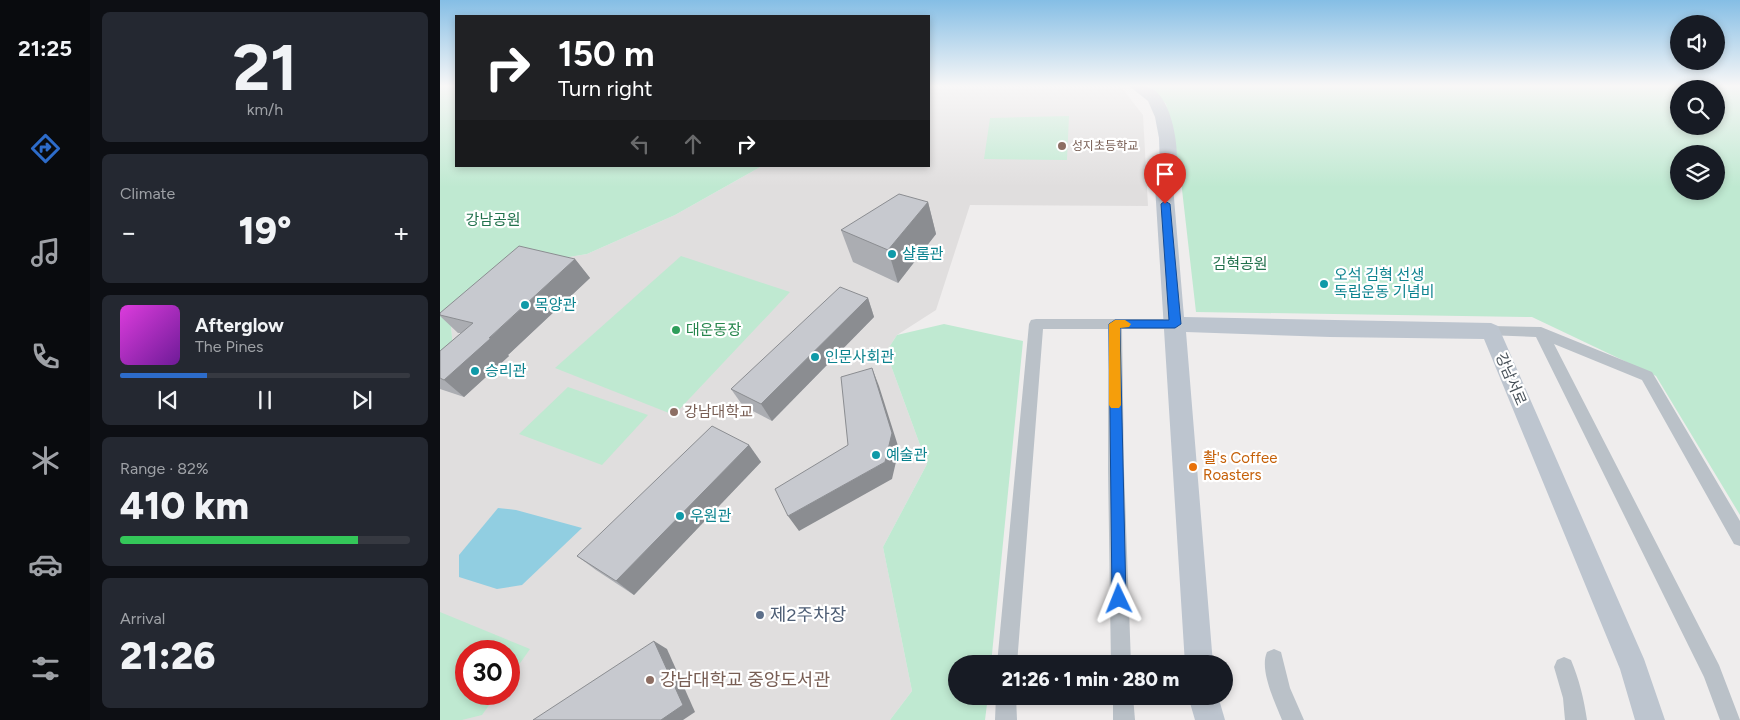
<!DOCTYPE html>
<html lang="en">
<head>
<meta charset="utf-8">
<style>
  body { margin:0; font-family:Figtree,"Noto Sans KR",sans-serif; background:#242831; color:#f1f3f6; height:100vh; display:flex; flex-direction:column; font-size:19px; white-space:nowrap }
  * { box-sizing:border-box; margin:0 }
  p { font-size:16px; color:#9ea1a6 }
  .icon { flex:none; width:28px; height:28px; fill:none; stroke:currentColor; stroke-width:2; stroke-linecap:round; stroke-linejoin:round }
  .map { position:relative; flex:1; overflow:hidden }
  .side { display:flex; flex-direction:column; gap:12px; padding:12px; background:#0d0f14; width:350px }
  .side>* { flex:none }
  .banner { position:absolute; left:15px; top:15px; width:475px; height:152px; border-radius:0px; box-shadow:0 2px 8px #0003; background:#202124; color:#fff; overflow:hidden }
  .buttons { position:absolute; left:1230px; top:15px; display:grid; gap:10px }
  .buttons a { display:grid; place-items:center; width:55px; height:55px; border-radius:50%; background:#171b24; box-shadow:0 2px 8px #0003; font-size:25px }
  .speed { position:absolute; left:15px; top:640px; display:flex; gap:10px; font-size:25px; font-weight:700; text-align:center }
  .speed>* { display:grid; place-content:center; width:65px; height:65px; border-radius:50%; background:#171b24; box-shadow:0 2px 8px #0003; line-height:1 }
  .speed .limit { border:8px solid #d22; background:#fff; color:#111 }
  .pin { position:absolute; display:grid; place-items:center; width:42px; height:42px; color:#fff; margin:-51px -21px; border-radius:50% 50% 50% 0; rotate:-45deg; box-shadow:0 0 5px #0007 }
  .pin .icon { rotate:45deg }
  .me { position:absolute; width:55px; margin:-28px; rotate:358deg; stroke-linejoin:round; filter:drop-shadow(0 0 4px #0008) }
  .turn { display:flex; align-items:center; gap:18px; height:105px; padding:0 20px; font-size:22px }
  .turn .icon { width:65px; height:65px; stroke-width:2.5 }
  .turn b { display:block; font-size:35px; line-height:42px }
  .lanes { display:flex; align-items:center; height:48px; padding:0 20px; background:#0003; justify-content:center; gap:25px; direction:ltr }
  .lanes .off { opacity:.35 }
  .big { font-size:38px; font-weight:800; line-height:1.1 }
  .side .card { flex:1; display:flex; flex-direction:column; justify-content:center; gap:8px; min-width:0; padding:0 18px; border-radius:8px; background:#242831 }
  .side .dial { align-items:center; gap:0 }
  .dial b { font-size:65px; line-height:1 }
  .song { display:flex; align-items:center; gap:15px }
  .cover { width:60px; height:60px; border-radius:8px; background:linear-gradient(135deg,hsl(300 70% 55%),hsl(280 70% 35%)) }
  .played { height:5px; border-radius:2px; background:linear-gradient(90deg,#2d6cca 30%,#363941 30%) }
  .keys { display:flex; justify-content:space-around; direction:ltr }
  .heat { display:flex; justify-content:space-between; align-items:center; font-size:28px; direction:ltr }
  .charge { height:8px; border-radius:4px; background:linear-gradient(90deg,#34c759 82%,#363941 0) }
  .trip { position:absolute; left:508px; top:655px; width:285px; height:50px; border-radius:25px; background:#171b24; box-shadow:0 2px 8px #0003; font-weight:800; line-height:50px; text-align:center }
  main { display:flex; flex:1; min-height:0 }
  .menu { display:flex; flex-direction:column; width:90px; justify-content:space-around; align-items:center; background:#090b0e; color:#9ea1a6 }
  .menu .icon { width:35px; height:35px }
  .menu .current { color:#2d6cca }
  .menu b { font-size:22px; color:#f1f3f6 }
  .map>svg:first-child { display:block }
</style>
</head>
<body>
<main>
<nav class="menu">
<b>21:25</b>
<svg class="icon current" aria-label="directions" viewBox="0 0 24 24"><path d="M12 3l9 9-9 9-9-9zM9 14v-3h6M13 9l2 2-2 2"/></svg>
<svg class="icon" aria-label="music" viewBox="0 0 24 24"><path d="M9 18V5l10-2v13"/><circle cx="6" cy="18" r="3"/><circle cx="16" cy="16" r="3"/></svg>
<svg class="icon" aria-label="phone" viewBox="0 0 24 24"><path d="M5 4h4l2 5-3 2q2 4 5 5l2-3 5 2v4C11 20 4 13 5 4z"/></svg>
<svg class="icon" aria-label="climate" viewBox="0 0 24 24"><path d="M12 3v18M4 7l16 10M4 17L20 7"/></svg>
<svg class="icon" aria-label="car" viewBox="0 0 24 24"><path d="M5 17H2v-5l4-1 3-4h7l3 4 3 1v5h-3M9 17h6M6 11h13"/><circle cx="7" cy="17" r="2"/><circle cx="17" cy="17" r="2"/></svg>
<svg class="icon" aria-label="filters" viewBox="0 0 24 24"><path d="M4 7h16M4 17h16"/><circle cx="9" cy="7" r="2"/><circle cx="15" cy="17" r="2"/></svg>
</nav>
<section class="side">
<div class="card dial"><b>21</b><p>km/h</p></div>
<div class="card"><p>Climate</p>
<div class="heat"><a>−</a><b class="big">19°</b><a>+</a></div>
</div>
<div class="card">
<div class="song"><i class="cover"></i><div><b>Afterglow</b><p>The Pines</p></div></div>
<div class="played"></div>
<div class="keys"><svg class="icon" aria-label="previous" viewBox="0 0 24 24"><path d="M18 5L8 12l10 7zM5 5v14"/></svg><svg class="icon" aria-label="pause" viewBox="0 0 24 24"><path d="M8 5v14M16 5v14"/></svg><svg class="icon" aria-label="next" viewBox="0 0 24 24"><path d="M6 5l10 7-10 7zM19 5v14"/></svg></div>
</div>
<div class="card"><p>Range · 82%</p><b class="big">410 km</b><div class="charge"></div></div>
<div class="card"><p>Arrival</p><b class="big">21:26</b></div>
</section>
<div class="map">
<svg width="1300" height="720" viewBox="0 0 1300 720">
  <rect width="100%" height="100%" fill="#efeded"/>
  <!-- education -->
  <path fill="#e0dede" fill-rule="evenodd" d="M 489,86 L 680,86 L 703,115 L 708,206 L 530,205 L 496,310 L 457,335 L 446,352 L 487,464 L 443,547 L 472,691 L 450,720 L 0,720 L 0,360 L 13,348 L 11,326 L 81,265 L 147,254 L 235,215 L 322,166 L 489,166 ZM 26,651 L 69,651 L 69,694 L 26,694 Z"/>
  <!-- green -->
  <g fill="#bfe9d1" fill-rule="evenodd">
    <polygon points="0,86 16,86 16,166 322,166 235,215 147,254 81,265 11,326 13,348 0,360"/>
    <path d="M 710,86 L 1300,86 L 1300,515 L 1216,376 L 1092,317 L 756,312 L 740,172 L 726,104 ZM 1239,89 L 1276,89 L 1276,126 L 1239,126 ZM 1239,154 L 1276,154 L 1276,191 L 1239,191 Z"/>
    <polygon points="629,116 627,160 544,159 550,118"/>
    <polygon points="241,256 350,292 234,415 115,368"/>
    <polygon points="504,324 583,341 551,664 516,664 516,696 548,696 545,720 450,720 472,691 443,547 487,464 446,352 457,335"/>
    <polygon points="128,387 208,415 162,465 79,434"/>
    <polygon points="0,612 90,649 69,679 69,651 26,651 26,694 57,694 42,715 22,720 0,720"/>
  </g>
  <!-- water -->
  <polygon fill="#91cee1" points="58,508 76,510 142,528 82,585 57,589 19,577 19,555"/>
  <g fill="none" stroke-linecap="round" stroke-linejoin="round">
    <!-- street -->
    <g fill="#bac1c8" fill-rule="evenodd">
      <polygon points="596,319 735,319 740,320 742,324 740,328 735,329 682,329 684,469 691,664 671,664 668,469 668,329 603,329 577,664 557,664 589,324 591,320"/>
      <polygon points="1051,326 1101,327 1212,372 1300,521 1300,546 1294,544 1202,380 1114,344 1279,665 1300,720 1280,720 1264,677 1096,337 1046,335 1044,331 1046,327"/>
      <path d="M 834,649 L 841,652 L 850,688 L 864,720 L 842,720 C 835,702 819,670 827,652 Z"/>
      <path d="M 1124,657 L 1131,660 C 1139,679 1144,699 1147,720 L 1125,720 L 1123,698 L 1114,667 L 1117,660 Z"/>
      <polygon points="556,696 576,696 577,720 555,720"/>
      <polygon points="673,696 693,696 695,720 673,720"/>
    </g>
    <!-- secondary -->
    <g fill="#bdc5cf" fill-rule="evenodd">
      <path d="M 689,86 C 695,86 703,85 708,87 C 731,93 740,148 736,168 C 736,170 733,172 732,174 C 731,177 732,183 733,186 L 744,317 L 1051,323 L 1058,326 L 1204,659 L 1225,720 L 1195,720 L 1180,669 L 1044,339 L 890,337 L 746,332 L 773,664 L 745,664 L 715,186 L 716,174 L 720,168 L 719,138 L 715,117 L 708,101 Z"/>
      <polygon points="748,696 778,696 785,720 755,720"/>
    </g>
  </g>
  <!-- wall -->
  <g fill="#abadb2">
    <polygon points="488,202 496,234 458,283 413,262 401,230"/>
    <polygon points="135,259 150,278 68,355 69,356 24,397 0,389 0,351 21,333 18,333 0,316 0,315"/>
    <polygon points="428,298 434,317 332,421 303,406 291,389"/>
    <polygon points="309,445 321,462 194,595 156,570 137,556"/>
  </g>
  <!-- shaded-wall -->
  <g fill="#8b8d91">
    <polygon points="488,202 496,234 458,283 448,250"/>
    <polygon points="135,259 150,278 68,355 69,356 24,397 4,380"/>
    <polygon points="428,298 434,317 332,421 321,404"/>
    <polygon points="432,368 439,386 459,449 452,479 359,531 348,516 445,462"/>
    <polygon points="309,445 321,462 194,595 176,581"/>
    <polygon points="214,641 227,649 255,712 243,720 221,720"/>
  </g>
  <!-- building -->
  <g fill="#c7c9cf" stroke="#8b8d91">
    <polygon points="459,194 488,202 448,250 401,230"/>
    <polygon points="79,246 135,259 49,338 51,338 4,380 0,378 0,351 33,323 0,315 0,313"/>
    <polygon points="400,287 428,298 321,404 291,389"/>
    <polygon points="432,368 452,433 445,462 348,516 335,489 408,445 401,377"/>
    <polygon points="272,426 309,445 176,581 137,556"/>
    <polygon points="214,641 243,705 221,720 93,720"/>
  </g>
  <!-- sky -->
  <linearGradient id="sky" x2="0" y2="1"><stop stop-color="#85bee5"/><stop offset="0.46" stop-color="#f8f7f7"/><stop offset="1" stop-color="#f8f7f7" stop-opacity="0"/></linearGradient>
  <rect width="1300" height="187" fill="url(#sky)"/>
  <!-- route -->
  <polygon fill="#1a73e8" stroke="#114b97" points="725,201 730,204 741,324 735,328 680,328 686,599 684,604 679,606 674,604 672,599 669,324 675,320 729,320 721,204"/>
  <!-- slow -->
  <polygon fill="#f59e0b" points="675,320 685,320 691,324 689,327 680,328 681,405 679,408 671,408 669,405 669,324"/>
  <!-- markers -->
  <g fill="#8d6e63" stroke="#fff" stroke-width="2">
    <circle cx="622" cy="146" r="5"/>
    <circle cx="234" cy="412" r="5"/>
    <circle cx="210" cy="680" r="5"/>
  </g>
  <g fill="#0f9aa8" stroke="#fff" stroke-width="2">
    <circle cx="452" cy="254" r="5"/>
    <circle cx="884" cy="284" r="5"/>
    <circle cx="85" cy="305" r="5"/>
    <circle cx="375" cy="357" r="5"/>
    <circle cx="35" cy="371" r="5"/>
    <circle cx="436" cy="455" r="5"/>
    <circle cx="240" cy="516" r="5"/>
  </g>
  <circle fill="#2e9e5b" stroke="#fff" stroke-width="2" cx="236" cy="330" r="5"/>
  <circle fill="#e8710a" stroke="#fff" stroke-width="2" cx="753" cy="467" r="5"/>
  <circle fill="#5c6f8a" stroke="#fff" stroke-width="2" cx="320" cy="615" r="5"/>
  <g text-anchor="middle" stroke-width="4.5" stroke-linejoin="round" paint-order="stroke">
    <!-- far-education labels -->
    <g font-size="12" fill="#785e54" stroke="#fff" text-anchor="start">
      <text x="632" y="150">성지초등학교</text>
    </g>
    <!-- park labels -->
    <g font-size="15" fill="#21714c" stroke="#fff">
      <text x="53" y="225">강남공원</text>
      <text x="800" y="269">김혁공원</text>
    </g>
    <!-- culture labels -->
    <g font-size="15" fill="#0d838f" stroke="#fff" text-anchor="start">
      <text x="462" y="259">샬롬관</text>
      <text x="894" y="280">오석 김혁 선생<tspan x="894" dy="17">독립운동 기념비</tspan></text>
      <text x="95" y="310">목양관</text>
      <text x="385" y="362">인문사회관</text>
      <text x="45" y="376">승리관</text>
      <text x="446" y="460">예술관</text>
      <text x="250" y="521">우원관</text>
    </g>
    <!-- leisure labels -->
    <g font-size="15" fill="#27864d" stroke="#fff" text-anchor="start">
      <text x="246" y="335">대운동장</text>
    </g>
    <!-- street labels -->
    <g font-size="15" fill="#475058" stroke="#fff">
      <text transform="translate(1071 379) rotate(67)" y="5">강남서로</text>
    </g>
    <!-- education labels -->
    <g font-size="15" fill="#785e54" stroke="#fff" text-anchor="start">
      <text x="244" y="417">강남대학교</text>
    </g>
    <!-- food labels -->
    <g font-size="15" fill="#c56008" stroke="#fff" text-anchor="start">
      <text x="763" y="463">촬's Coffee<tspan x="763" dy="17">Roasters</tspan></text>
    </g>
    <!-- near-service labels -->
    <g font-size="18" fill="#4e5e75" stroke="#fff" text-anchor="start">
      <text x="330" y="621">제2주차장</text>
    </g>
    <!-- near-education labels -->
    <g font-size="18" fill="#785e54" stroke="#fff" text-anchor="start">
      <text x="220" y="686">강남대학교 중앙도서관</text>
    </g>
  </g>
</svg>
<div class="buttons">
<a><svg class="icon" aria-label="sound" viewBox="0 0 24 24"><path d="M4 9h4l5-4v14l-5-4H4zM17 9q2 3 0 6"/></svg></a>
<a><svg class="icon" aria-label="search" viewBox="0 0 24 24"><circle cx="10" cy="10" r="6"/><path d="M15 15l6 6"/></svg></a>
<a><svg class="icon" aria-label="layers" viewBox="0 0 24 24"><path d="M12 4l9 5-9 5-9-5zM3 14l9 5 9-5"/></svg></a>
</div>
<div class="speed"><div class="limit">30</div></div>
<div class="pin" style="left:725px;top:204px;background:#d93025"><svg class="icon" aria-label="arrive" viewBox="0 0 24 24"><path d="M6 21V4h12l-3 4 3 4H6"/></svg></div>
<svg class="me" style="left:679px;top:599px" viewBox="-20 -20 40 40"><path d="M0-17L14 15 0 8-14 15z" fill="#1a73e8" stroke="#fff" stroke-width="4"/></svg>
<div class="trip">21:26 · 1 min · 280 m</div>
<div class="banner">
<div class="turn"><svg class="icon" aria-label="right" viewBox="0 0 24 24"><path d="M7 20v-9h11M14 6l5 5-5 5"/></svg><div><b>150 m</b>Turn right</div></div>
<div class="lanes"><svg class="icon off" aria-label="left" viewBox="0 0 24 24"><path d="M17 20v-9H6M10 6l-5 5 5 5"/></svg><svg class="icon off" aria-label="ahead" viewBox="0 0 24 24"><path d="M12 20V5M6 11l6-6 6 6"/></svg><svg class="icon" aria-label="right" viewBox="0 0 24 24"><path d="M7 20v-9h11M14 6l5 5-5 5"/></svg></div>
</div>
</div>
</main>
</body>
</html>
